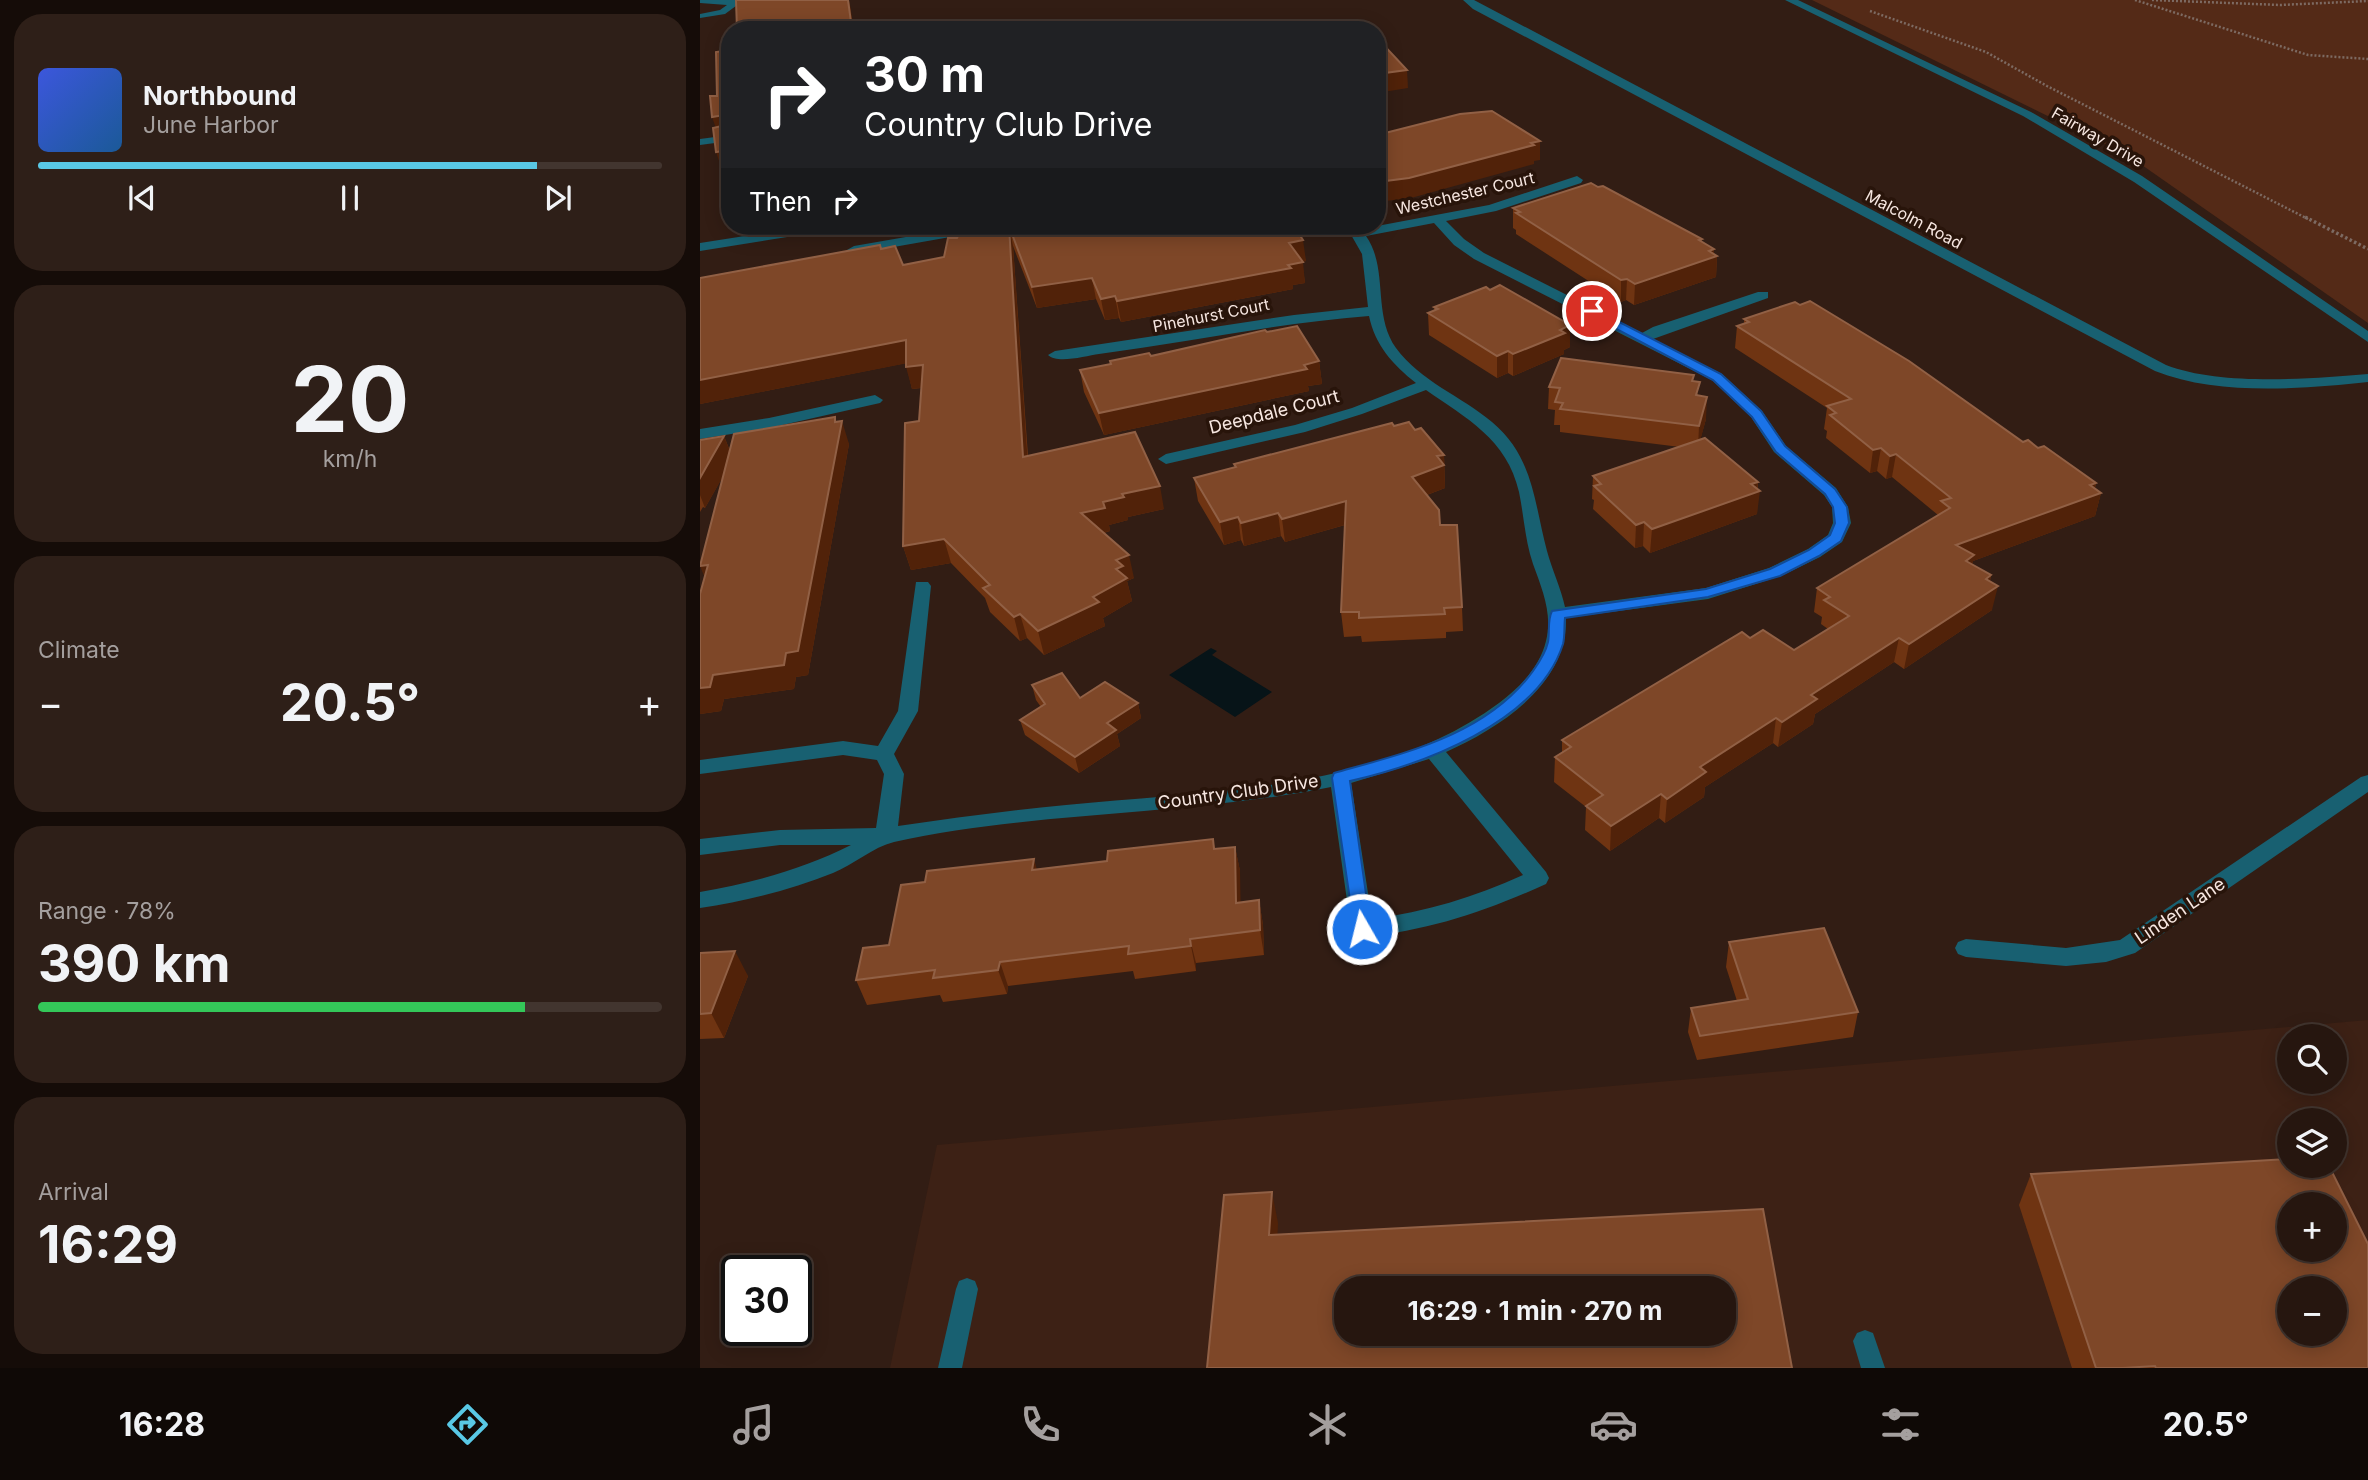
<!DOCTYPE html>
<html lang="en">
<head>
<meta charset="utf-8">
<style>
  body { margin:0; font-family:Inter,sans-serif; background:#2e1f18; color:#f1f3f6; height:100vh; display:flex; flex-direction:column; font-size:26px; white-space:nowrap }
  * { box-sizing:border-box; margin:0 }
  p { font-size:23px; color:#a49f9e }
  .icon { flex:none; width:38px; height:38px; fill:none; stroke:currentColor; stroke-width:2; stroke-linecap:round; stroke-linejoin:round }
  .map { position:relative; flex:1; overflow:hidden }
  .details { display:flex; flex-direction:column; gap:14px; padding:14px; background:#150c08; width:700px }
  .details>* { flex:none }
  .guide { position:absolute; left:21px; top:21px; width:665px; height:214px; border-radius:28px; box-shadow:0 4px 18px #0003,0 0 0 2px #42352f; background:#202124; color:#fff; overflow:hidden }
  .fabs { position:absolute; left:1577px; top:1024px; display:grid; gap:14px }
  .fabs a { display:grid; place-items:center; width:70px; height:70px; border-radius:50%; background:#26160f; box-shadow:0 4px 18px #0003,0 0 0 2px #42352f; font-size:35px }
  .speed { position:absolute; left:21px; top:1255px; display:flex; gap:14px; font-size:35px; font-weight:700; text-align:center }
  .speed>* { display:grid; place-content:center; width:91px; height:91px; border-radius:50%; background:#26160f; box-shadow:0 4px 18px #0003,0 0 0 2px #42352f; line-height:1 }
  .speed .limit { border:4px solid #111; border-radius:10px; background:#fff; color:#111 }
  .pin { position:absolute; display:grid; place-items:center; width:60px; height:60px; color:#fff; margin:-30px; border:4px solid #fff; border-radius:50%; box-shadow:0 2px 7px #0007 }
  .me { position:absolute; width:77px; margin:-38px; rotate:352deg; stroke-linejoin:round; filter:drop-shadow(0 0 5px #0008) }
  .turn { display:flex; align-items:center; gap:24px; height:147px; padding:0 28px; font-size:32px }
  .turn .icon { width:91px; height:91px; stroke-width:2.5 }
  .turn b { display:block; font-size:49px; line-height:60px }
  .then { display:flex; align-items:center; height:66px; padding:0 28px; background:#0003; gap:14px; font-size:26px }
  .big { font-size:52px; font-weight:700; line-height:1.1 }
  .details .tile { flex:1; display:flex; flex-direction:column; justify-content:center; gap:10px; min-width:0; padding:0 24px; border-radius:28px; background:#2e1f18 }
  .details .dial { align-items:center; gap:0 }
  .dial b { font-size:91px; line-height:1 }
  .song { display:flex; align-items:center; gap:21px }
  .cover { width:84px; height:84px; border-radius:10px; background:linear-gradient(135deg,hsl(230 70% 55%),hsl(210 70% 35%)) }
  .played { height:7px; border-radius:4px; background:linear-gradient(90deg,#59c8e5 80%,#42352f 80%) }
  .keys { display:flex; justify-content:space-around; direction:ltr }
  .heat { display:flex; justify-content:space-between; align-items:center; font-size:38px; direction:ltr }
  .charge { height:10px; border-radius:5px; background:linear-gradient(90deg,#34c759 78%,#42352f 0) }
  .trip { position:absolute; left:634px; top:1276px; width:402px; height:70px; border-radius:28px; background:#26160f; box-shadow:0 4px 18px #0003,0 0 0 2px #42352f; font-weight:700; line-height:70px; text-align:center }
  .dock { display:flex; height:112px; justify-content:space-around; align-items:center; background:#0f0906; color:#a49f9e }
  .dock .icon { width:49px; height:49px }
  .dock .active { color:#59c8e5 }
  .dock b { font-size:32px; color:#f1f3f6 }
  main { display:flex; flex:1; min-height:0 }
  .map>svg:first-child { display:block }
</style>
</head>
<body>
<main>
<section class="details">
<div class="tile">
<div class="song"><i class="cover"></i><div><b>Northbound</b><p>June Harbor</p></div></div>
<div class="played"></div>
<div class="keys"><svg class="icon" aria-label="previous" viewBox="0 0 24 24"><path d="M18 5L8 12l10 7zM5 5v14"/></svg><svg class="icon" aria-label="pause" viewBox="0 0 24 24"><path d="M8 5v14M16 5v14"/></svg><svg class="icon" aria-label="next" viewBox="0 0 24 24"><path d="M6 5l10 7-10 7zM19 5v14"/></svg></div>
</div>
<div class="tile dial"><b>20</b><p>km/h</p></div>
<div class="tile"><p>Climate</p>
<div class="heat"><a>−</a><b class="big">20.5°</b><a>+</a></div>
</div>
<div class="tile"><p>Range · 78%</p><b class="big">390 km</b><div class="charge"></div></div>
<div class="tile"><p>Arrival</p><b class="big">16:29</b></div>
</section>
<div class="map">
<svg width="1668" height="1368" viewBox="0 0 1668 1368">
  <rect width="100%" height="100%" fill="#321d14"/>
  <!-- built -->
  <path fill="#3d2115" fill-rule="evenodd" d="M 1668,1020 L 1668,1368 L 190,1368 L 237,1145 ZM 1589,1036 L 1634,1036 L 1634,1082 L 1589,1082 ZM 1589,1120 L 1634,1120 L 1634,1166 L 1589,1166 ZM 1589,1204 L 1634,1204 L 1634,1250 L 1589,1250 ZM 646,1288 L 1024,1288 L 1024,1334 L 646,1334 ZM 1589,1288 L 1634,1288 L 1634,1334 L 1589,1334 Z"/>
  <!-- green -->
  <polygon fill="#542a17" points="1112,0 1668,0 1668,323 1429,156"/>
  <!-- water -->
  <polygon fill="#071418" points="511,648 517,651 512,655 572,692 535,717 469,675"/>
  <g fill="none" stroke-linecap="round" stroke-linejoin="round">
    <!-- path-far1 -->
    <g stroke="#7d6a62" stroke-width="2.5" stroke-dasharray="2 2" stroke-linecap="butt">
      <polyline points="1435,0 1608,55 1668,59"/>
      <polyline points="1452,0 1580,5 1668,1"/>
      <polyline points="1170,11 1286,52 1347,86 1608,219"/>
    </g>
    <!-- path -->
    <polyline stroke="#7d6a62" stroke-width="3.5" stroke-dasharray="2.5 2.5" stroke-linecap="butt" points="1605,217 1668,249"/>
    <!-- service -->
    <g fill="#186071" fill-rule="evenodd">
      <polygon points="0,0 44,0 25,14 0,18 0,14 20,10 27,5 0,3"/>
      <polygon points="30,135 30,141 0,145 0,139"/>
      <polygon points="267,1278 275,1281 278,1289 262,1368 238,1368 256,1289 259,1281"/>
      <polygon points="1165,1330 1173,1333 1185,1368 1161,1368 1153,1341 1157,1333"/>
    </g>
    <!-- minor -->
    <g fill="#186071" fill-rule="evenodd">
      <path d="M 763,0 L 774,0 L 1466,365 C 1520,386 1610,379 1668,374 L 1668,382 C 1603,389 1517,396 1455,371 L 773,9 Z"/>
      <polygon points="1085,0 1098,0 1331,112 1442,176 1668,331 1668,342 1434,182 1323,116"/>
      <path d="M 877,176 L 883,180 L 881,183 L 796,211 L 746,221 L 764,239 L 784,253 L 942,333 L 953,327 L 1058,292 L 1068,292 L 1068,298 L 953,339 L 1022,374 L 1062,411 L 1086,446 L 1136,488 L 1148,507 L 1151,523 L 1142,542 L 1120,557 L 1081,576 L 1008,599 L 866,618 C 868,685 799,728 746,752 L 846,872 L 849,878 L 846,884 C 782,913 732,929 662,938 L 654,935 L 651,929 L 631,787 C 487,816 336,811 194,842 C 173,847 153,865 133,873 C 91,890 45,901 0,908 L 0,892 C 53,883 103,869 151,845 L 80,845 L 0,855 L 0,839 L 80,830 L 176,828 L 184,774 L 177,760 L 143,755 L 0,774 L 0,760 L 143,741 L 178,746 L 198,711 L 216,582 L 228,582 L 231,586 L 218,711 L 194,754 L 204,774 L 198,826 C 254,818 310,810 366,805 C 507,791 681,791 799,703 C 819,688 840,667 846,641 C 853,614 842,589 833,564 C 825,541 824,516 819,492 C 807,439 766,418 726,390 L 662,414 L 605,432 L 466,464 L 458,459 L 466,454 L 595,425 L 652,408 L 716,383 C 693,365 675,345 669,316 C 578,323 489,342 399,354 C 386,356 357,364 348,355 L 355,351 L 594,315 L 668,307 L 662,254 L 646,226 L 658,226 L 661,229 L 789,205 ZM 734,223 L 754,245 L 774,259 L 1012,380 L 1051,417 L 1074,452 L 1124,495 L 1132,507 L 1133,523 L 1128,535 L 1108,549 L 1069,568 L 1006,588 L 865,607 C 861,588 852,570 847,551 C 834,503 834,457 792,422 C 761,396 720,381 696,348 C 672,314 689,269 666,236 ZM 729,759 L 823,875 C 774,897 726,912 672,919 L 651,783 Z"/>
      <polygon points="108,226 137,226 131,230 0,251 0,243"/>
      <polygon points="269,226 296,226 290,230 154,254 147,250 154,246"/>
      <polygon points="175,395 183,400 180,403 69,428 0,439 0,429 69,418"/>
      <polygon points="1668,775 1668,792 1435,953 1406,962 1366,966 1266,957 1258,954 1255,948 1258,942 1266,939 1366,948 1420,940 1661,777"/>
    </g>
  </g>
  <!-- wall -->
  <g fill="#6f3412">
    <polygon points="813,208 1002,239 1002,242 1014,249 1014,254 1017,256 1016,277 934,305 926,300 921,302 816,234 816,230 813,228"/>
    <polygon points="263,226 594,226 606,261 602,262 605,283 593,285 593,289 421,322 419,318 405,320 396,299 337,308 313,246 328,456 464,509 428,517 428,520 409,525 410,531 404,533 434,578 427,581 432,601 403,618 405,626 344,655 327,638 320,641 290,612 285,598 251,563 211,570 203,546 219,421 221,388 212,389 206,363 0,404 0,278 181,249 203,265 244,257"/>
    <polygon points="734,307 870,347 864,350 864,354 813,376 808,373 797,378 729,335 728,313 734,311"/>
    <polygon points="1044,319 1338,448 1396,483 1395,488 1401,493 1395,516 1273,561 1272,564 1291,575 1290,581 1292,610 1204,669 1194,662 1115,714 1113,724 1078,747 1073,743 1005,787 1004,797 965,823 959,818 910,851 885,830 886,807 854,782 855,757 862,752 862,740 1050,638 1094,650 1128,629 1121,624 1122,617 1114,612 1117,588 1238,515 1192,477 1186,479 1177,471 1170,473 1126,438 1127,431 1124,429 1127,408 1035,348 1037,326 1044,324"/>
    <polygon points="567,332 619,361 622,384 608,386 609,391 404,435 384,392 380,370"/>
    <polygon points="994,375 993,381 1006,419 1000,440 1058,482 1057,514 950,553 943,546 935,548 893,509 894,500 892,499 893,476 980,447 860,432 860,425 854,425 855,410 848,409 849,387"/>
    <polygon points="135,417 136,422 149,444 108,675 96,677 94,689 24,699 21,711 0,714 0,594 5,577 23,476 5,508 3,507 0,512 0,440 24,436 30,451"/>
    <polygon points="694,426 715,430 744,455 745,488 727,495 740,525 762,607 763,631 746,632 746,638 662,642 661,636 644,637 641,612 645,525 585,542 581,536 544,546 541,540 524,545 498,501 494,478 535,467 534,464"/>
    <polygon points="332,685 380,698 438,703 441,718 417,734 420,746 379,773 325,735 320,720 341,707 336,700"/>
    <polygon points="513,839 515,849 535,847 540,871 540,903 559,900 563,925 564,955 496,963 496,971 435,979 433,971 308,986 307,994 243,1002 240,995 167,1005 156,980 189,945 337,869 407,861"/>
    <polygon points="1029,942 1158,1012 1153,1037 997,1060 988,1032 991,1008 1037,1001 1026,967"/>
    <polygon points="0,953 48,976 24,1038 0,1039"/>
    <polygon points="1331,1174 1668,1368 1372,1368 1319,1205"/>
  </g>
  <!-- shaded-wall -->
  <g fill="#512209">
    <polygon points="148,0 149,0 150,5 154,30 151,22"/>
    <polygon points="707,70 708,88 677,93 677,74"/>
    <polygon points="24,115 30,132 18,134 12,117"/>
    <polygon points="840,141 840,160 834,161 834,164 711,198 677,202 677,182"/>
    <polygon points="30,150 30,169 22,170 16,152"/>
    <polygon points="309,226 313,246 329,480 323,457"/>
    <polygon points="603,240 606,261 591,264 589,243"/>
    <polygon points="1014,249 1014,257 1017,256 1016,277 934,305 935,284"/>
    <polygon points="603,262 605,283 593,285 593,289 421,322 417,301"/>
    <polygon points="392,278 396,299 337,308 332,287"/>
    <polygon points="927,279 926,300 921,302 921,280"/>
    <polygon points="415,296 419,318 405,320 401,299"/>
    <polygon points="870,325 870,347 864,350 864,354 813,376 813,354"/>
    <polygon points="206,340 213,362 0,404 0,380"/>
    <polygon points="808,351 808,373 797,378 797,356"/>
    <polygon points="619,361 622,384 608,386 609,391 404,435 399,413"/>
    <polygon points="223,365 229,387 212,389 206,367"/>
    <polygon points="1007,397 1006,419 998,449 999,426"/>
    <polygon points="135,417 140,432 142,421 149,444 108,675 96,677 94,689 24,699 21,711 0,714 0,688 13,675 86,653 135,422"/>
    <polygon points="24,436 33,459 5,508 0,495 0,478"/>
    <polygon points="1181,448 1177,471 1170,473 1173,450"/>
    <polygon points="1196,454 1192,477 1186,479 1190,456"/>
    <polygon points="744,455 745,488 713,500 712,477 737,456"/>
    <polygon points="1058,482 1057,492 1060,491 1057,514 950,553 952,529"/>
    <polygon points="1396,483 1393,496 1401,493 1395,516 1273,561 1269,579 1256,545"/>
    <polygon points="460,486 464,509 428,517 428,520 409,525 410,531 386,537 381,513 403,502 422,494"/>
    <polygon points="646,501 648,524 585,542 582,519"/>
    <polygon points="578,513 581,536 544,546 541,523"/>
    <polygon points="538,517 541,540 524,545 520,522"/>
    <polygon points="944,522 943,546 935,548 936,525"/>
    <polygon points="244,539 251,563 211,570 203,546"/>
    <polygon points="429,555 434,578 427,581 432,601 403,618 405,626 344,655 338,631 393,597 416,569 416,560"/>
    <polygon points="8,565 10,590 0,566"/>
    <polygon points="1291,575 1287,593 1298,586 1292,610 1204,669 1209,644 1286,579"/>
    <polygon points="320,614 327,638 320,641 314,617"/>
    <polygon points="1199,638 1194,662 1115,714 1113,724 1078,747 1082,722 1111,695"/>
    <polygon points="438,703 441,718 417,734 420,746 379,773 375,757 407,723"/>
    <polygon points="1076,718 1073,743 1005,787 1004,797 965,823 967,799 1000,767"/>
    <polygon points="961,794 959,818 910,851 911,826"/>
    <polygon points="535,847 540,871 541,928 536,903"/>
    <polygon points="334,859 341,884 332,870"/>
    <polygon points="559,900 563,925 564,955 560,930"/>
    <polygon points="490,939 496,963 496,971 491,946"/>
    <polygon points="35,951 48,976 24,1038 11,1013"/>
    <polygon points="300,962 308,986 307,994 298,970"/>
    <polygon points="572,1192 578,1223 576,1266 569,1235"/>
  </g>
  <!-- building -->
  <g fill="#7e4728" stroke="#916045" stroke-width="2" fill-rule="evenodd">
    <polygon points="36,0 148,0 151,22 154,22 155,30 37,30"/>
    <polygon points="677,39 678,39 707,70 677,74"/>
    <polygon points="30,50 30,150 16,152 13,128 26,125 27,118 24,115 12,117 10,96 17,96 16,52"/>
    <polygon points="792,111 840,141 831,143 834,145 709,178 677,182 677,135 760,114"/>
    <polygon points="891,183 898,187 903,186 1002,239 999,240 1014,249 1009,251 1017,256 935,284 927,279 921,280 816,213 820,212 813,208"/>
    <polygon points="263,226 594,226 603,240 589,243 603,262 588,265 591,268 417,301 415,296 401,299 392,278 332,287 309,226 323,457 435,432 460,486 422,494 424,497 403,502 405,508 381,513 429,555 416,560 423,566 416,569 427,578 393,597 399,602 338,631 320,614 314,617 283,588 290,585 244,539 203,546 205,423 219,421 223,365 206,367 206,340 0,380 0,278 180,245 181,249 195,246 203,265 244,257 248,238 257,238"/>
    <polygon points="800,285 870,325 860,330 865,333 813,354 808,351 797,356 728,313 738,309 734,307 786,287 790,290"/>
    <polygon points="1110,301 1209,361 1323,442 1328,440 1338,448 1344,446 1396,483 1390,485 1401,493 1256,545 1274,555 1266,561 1291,575 1286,579 1298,586 1209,644 1199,638 1111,695 1117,699 1082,722 1076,718 1000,767 1006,772 967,799 961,794 911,826 886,806 903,795 855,757 871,747 862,740 1042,632 1050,638 1063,630 1094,650 1149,616 1124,600 1130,597 1117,588 1250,508 1241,501 1251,498 1196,454 1190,456 1181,448 1173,450 1130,415 1136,413 1127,406 1151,399 1037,326 1049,322 1044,319 1095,302 1100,305"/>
    <polygon points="597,326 619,361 604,365 607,369 399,413 380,370 411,364 410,361 449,353 451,356 565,330 567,332"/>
    <polygon points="861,358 994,375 992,381 1000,382 996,395 1007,397 999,426 860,409 863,403 855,402 860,388 849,387"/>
    <polygon points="135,417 135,422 142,421 98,651 86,653 84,665 13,675 10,687 0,688 0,594 8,565 0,566 34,434"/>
    <polygon points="709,422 715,430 721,428 744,455 737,456 744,465 712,477 739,510 740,525 757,525 762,607 744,608 745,614 659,618 659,612 641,612 646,501 582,519 578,513 541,523 538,517 520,522 494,478 536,467 534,464 692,423 694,426"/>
    <polygon points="24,436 0,478 0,440"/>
    <polygon points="1005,438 1058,482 1051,484 1060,491 952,529 944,522 936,525 894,486 901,484 893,476"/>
    <polygon points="362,673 380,698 405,682 438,703 407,723 416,730 375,757 320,720 345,704 332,685"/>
    <polygon points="513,839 514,849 535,847 536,903 559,900 560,930 490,939 491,946 428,954 429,946 300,962 298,970 233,978 235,970 156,980 163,948 189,945 201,885 225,882 227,871 334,859 332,870 407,861 408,851"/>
    <polygon points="1124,928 1158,1012 1000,1036 991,1008 1048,999 1029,942"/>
    <polygon points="35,951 11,1013 0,1014 0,953"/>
    <path d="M 1589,1159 L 1589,1166 L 1629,1166 L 1668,1244 L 1668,1368 L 1456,1368 L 1455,1366 L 1423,1368 L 1396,1368 L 1331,1174 ZM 1589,1204 L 1634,1204 L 1634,1250 L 1589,1250 ZM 1589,1288 L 1634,1288 L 1634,1334 L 1589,1334 Z"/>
    <path d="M 572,1192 L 569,1235 L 1063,1209 L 1092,1368 L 507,1368 L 524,1195 ZM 646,1288 L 1024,1288 L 1024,1334 L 646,1334 Z"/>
  </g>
  <!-- route -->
  <path fill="#1a73e8" stroke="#114b97" stroke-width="2" d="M 892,308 L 1021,374 L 1061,411 L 1085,446 L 1135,489 L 1147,507 L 1149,523 L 1141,541 L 1119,556 L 1080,576 L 1008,597 L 865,618 C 864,626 865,637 863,644 C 838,723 721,765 650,781 L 671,929 L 668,934 L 662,936 L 655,934 L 632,778 L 634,773 C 705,753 787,735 833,671 C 838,664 846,651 848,642 C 850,632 847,621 852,611 L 1006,589 L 1070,569 L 1109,550 L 1130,535 L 1135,523 L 1133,507 L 1125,494 L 1076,452 L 1052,417 L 1013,380 L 888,314 L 886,311 Z"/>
  <g text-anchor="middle" stroke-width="7" stroke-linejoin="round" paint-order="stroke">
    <!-- far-street labels -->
    <g font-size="16" fill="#f7e7e1" stroke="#28140a">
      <text transform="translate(1398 137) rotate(30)" y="6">Fairway Drive</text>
      <text transform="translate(765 193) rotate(-13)" y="6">Westchester Court</text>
      <text transform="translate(1214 219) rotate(28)" y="6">Malcolm Road</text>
      <text transform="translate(511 315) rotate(-11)" y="6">Pinehurst Court</text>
    </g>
    <!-- street labels -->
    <g font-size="18" fill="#f7e7e1" stroke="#28140a">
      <text transform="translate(574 412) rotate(-14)" y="6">Deepdale Court</text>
      <text transform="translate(538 792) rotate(-8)" y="6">Country Club Drive</text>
      <text transform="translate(1480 911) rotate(-34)" y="6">Linden Lane</text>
    </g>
  </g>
</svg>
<div class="fabs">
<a><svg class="icon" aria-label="search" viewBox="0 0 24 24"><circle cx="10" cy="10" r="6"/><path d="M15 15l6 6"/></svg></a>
<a><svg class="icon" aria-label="layers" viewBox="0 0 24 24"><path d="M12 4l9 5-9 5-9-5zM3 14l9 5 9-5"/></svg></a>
<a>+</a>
<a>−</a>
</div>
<div class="speed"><div class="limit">30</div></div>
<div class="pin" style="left:892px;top:311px;background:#d93025"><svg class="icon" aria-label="arrive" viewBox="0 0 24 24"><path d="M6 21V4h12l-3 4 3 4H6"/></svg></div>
<svg class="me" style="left:662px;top:929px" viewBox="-20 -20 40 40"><circle r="17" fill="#1a73e8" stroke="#fff" stroke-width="3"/><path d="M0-11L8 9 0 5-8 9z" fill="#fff"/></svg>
<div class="trip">16:29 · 1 min · 270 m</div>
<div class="guide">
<div class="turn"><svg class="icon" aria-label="right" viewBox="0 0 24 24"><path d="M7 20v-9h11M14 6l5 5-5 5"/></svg><div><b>30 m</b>Country Club Drive</div></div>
<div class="then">Then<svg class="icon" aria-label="right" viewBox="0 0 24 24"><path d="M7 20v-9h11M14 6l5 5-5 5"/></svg></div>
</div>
</div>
</main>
<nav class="dock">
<b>16:28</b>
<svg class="icon active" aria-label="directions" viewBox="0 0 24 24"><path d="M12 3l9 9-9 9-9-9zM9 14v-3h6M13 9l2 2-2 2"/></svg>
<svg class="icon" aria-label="music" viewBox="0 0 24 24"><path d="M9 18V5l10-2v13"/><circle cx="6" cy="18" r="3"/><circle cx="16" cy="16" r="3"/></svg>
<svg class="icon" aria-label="phone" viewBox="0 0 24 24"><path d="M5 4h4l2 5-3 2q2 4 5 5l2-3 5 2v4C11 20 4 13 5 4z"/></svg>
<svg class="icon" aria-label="climate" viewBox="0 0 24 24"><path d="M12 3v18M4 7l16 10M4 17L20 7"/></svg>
<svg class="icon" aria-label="car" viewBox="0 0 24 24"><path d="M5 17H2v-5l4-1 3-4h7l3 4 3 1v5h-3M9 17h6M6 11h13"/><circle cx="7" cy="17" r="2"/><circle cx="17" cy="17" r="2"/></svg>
<svg class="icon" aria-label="filters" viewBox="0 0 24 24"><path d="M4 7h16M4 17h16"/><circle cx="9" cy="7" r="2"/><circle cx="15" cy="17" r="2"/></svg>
<b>20.5°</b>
</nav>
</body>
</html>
